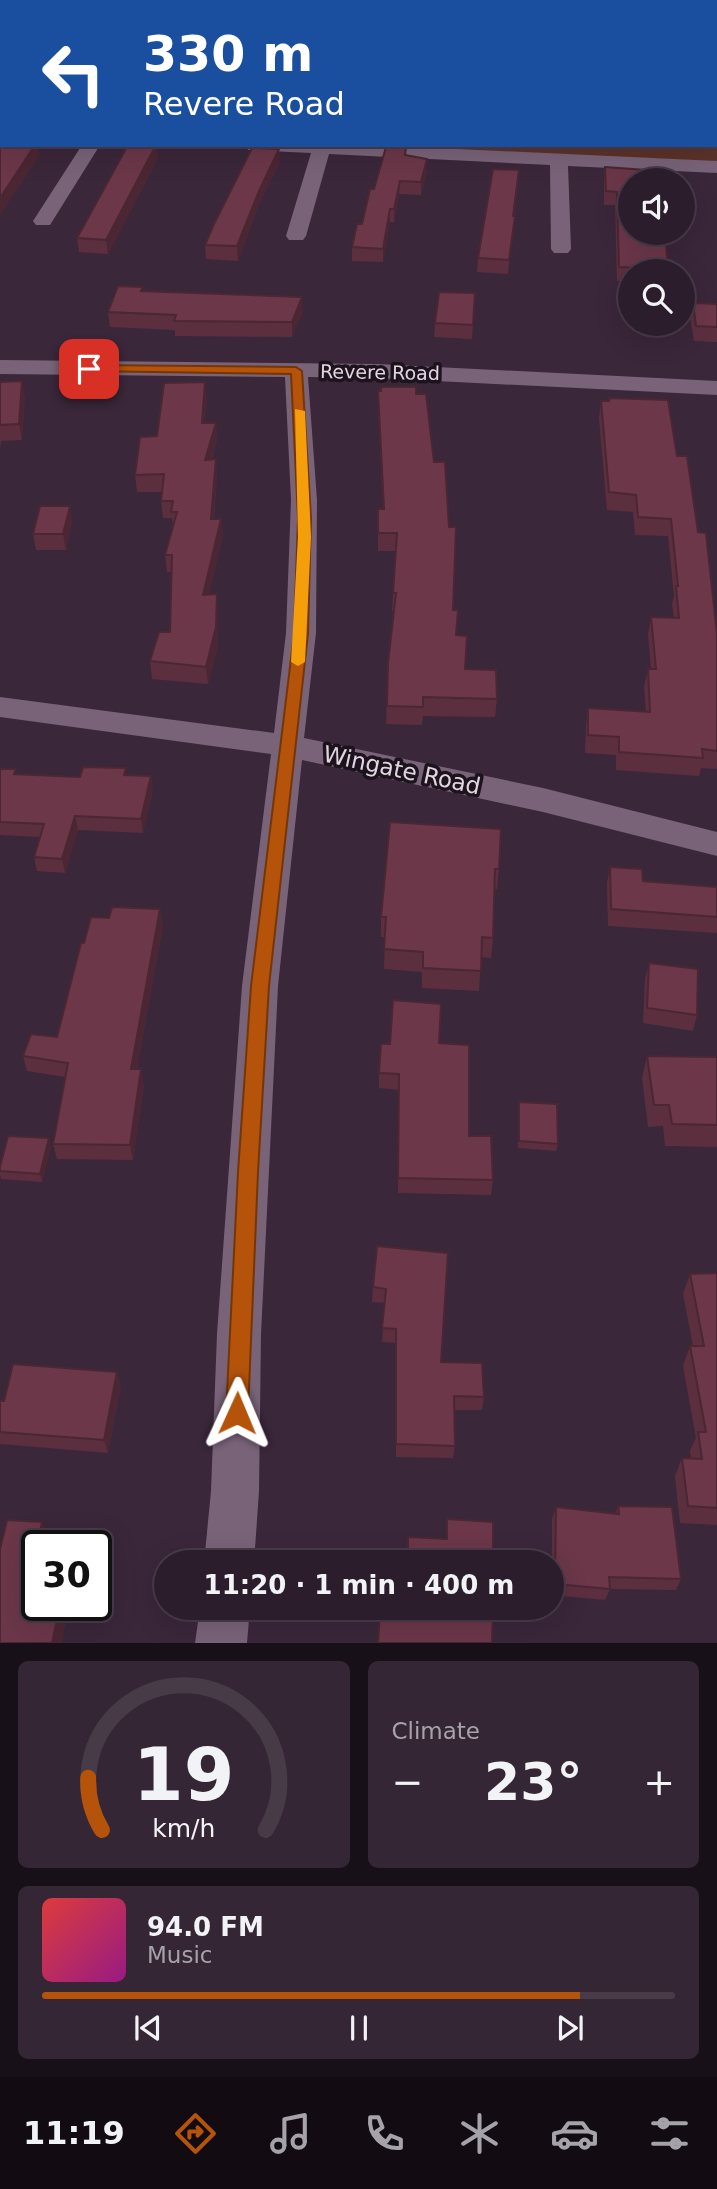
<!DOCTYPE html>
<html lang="en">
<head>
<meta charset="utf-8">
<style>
  body { margin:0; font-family:"DejaVu Sans",sans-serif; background:#342634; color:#f1f3f6; height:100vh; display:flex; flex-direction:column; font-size:26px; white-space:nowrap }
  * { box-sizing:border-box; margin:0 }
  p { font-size:23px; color:#a6a2a9 }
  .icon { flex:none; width:38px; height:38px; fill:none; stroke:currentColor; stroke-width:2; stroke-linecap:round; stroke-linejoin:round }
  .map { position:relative; height:1643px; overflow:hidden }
  .details { display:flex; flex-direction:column; gap:18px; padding:18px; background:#181018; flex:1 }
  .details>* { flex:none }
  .top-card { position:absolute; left:0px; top:0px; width:718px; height:147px; box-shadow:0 7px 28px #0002,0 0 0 2px #483b48; background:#1a4fa0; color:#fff; overflow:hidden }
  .buttons { position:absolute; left:618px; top:168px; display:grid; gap:14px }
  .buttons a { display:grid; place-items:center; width:77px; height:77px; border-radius:50%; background:#2c1d2c; box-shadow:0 7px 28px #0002,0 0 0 2px #483b48; font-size:35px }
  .speed { position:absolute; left:21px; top:1530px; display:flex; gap:14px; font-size:35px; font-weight:700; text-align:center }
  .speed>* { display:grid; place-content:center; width:91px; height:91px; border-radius:50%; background:#2c1d2c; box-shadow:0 7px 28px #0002,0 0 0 2px #483b48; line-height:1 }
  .speed .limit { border:4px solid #111; border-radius:10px; background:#fff; color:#111 }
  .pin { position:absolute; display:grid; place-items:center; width:60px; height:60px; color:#fff; margin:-30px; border-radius:14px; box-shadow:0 4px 10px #0006 }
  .me { position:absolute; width:77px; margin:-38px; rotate:1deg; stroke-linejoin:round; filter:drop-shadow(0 0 5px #0008) }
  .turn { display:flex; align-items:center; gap:24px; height:147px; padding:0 28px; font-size:32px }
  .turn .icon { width:91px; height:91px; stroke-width:2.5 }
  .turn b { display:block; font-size:49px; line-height:60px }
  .big { font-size:52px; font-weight:600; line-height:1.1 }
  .details .tile { flex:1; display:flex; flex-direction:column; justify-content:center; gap:10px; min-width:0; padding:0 24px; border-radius:10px; background:#342634 }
  .details .dial { align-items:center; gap:0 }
  .dial svg { height:182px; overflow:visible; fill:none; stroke:#483b48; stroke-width:7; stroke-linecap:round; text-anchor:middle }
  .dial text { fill:#f1f3f6; stroke:none }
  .song { display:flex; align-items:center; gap:21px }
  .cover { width:84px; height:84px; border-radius:10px; background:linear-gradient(135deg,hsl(0 70% 55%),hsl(310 70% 35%)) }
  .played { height:7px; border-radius:4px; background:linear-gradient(90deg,#b45309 85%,#483b48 85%) }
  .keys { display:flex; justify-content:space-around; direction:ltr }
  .heat { display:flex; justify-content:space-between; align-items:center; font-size:38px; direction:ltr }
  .details .tiles { flex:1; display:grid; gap:18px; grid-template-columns:1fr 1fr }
  .tile:last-child { grid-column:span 2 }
  .trip { position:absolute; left:154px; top:1550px; width:410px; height:70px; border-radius:35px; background:#2c1d2c; box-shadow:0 7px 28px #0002,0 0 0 2px #483b48; font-weight:600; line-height:70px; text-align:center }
  .dock { display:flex; height:112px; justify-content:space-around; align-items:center; background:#120c12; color:#a6a2a9 }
  .dock .icon { width:49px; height:49px }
  .dock .selected { color:#b45309 }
  .dock b { font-size:32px; color:#f1f3f6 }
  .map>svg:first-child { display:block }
</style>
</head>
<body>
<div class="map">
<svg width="717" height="1643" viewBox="0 0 717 1643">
  <rect width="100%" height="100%" fill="#3a273a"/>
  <!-- green -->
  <polygon fill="#5b322a" points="0,0 717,0 717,163 344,145 716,145 716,2 2,2 2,129"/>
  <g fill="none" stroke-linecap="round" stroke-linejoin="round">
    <!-- minor -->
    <g fill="#796379" fill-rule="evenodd">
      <rect x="0" y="129" width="2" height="10"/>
      <polygon points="82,145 100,145 50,225 36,225 33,221"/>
      <polygon points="240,145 371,145 717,161 717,173 568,166 571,249 568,253 554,253 551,249 550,165 329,154 306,236 303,240 289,240 286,236 311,153 249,150"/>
      <polygon points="0,360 377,364 717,381 717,395 377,378 308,377 317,500 316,633 304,738 543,788 717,832 717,856 543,812 302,760 278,986 261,1334 259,1491 254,1563 204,1563 211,1491 217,1334 242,986 271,754 0,717 0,697 274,733 286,633 291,500 285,377 0,374"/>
      <polygon points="200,1608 250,1608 247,1643 195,1643"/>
    </g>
  </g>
  <!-- wall -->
  <g fill="#5c2f3f">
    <polygon points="156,145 158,158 108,254 79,252 77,238"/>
    <polygon points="406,155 427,159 427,172 421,195 399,194 394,222 390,222 383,262 352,261 352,247 362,224 374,189"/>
    <polygon points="280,162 259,204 238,261 206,259 205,245"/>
    <polygon points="605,167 668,269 668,271 630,271 630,281 617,281 615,205 604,205 604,181"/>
    <polygon points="518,184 514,216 514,230 508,274 477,272 478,258"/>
    <polygon points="143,291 303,312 292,337 175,336 175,330 110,327 108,312"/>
    <polygon points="475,293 472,339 434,337 435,323"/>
    <polygon points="693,303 717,304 717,342 694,341 690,317"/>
    <polygon points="0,382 25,396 22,440 1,441 0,449"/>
    <polygon points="378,391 453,610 456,635 465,669 497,699 495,717 423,716 422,725 386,724 388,663 394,611 392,611 393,593 396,551 378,551 378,509 383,509 378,408"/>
    <polygon points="609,398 677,456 698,532 717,634 717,769 701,768 699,776 616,770 616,755 585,753 586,726 588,708 646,712 644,687 648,669 651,669 648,635 651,617 674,618 672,604 674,596 668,536 635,535 633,512 607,510 599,418 601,401 609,401"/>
    <polygon points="207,399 205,423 216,423 217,440 212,459 216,459 217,476 214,519 221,519 223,536 209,594 217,594 218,612 218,645 208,684 152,679 150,661 170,632 172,572 167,572 165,555 173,527 172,518 163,518 161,501 162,492 137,492 135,475 157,436"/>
    <polygon points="72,521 66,550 36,550 33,534"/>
    <polygon points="0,769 17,774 80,777 127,775 151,776 153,790 143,833 78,830 65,873 37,871 34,857 40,837 0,835"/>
    <polygon points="390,822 499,869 497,889 494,889 493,938 491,958 481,957 479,991 422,988 422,972 384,969 385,937 381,937 381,917"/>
    <polygon points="610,867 643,881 717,887 717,933 608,926 607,883"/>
    <polygon points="160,909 163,925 137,1069 144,1085 133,1160 57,1159 53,1144 65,1077 27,1071 23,1056 57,1037 84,943 109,918"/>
    <polygon points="649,963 697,1015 693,1031 643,1023 645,979"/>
    <polygon points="439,1043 469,1136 493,1180 491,1195 398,1193 399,1090 379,1088 379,1073 390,1044"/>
    <polygon points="647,1056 717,1057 717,1147 665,1146 663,1126 648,1127 642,1078"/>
    <polygon points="519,1102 558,1144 556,1151 518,1148 518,1110"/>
    <polygon points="51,1146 42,1182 1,1179 0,1175 0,1167"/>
    <polygon points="377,1246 441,1362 484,1397 482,1410 454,1410 455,1446 453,1458 396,1457 396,1343 382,1342 385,1303 372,1302 373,1287"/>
    <polygon points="717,1273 717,1525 680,1523 675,1476 682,1458 691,1458 690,1450 696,1438 683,1366 690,1346 693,1346 683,1294 690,1274"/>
    <polygon points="117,1372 121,1386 108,1453 0,1444 0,1401 4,1401"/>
    <polygon points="618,1506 681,1579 676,1590 610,1589 605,1600 552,1595 552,1519 556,1507 616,1513"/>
  </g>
  <!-- shaded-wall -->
  <g fill="#4b2633">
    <polygon points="35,145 38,145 40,155 0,215 0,198"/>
    <polygon points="156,145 158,158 108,254 106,240"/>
    <polygon points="279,149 280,162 259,204 238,261 237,246 259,191"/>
    <polygon points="427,159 427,172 421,195 421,182"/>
    <polygon points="400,181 399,194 394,222 394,209"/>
    <polygon points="390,209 390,222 383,262 383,249"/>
    <polygon points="515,216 514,230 508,274 509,260"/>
    <polygon points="302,297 303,312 292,337 292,322"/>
    <polygon points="22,381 25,396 22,440 19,424"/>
    <polygon points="205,382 207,399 204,440 202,423"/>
    <polygon points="216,423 217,440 206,477 205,460"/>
    <polygon points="216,459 217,476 212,536 211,519"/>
    <polygon points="70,506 72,521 66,550 63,534"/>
    <polygon points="221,519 223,536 205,612 203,595"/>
    <polygon points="217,594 218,612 218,645 208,684 206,667"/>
    <polygon points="151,776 153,790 143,833 141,819"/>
    <polygon points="75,816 78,830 65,873 62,859"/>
    <polygon points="160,909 163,925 134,1084 131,1069"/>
    <polygon points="141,1069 144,1085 133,1160 130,1145"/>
    <polygon points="49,1138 51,1146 42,1182 40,1174"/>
    <polygon points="117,1372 121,1386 108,1453 104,1440"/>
    <polygon points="42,1522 49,1538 39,1537"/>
    <polygon points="60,1605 69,1605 62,1643 52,1643"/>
  </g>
  <!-- building -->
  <g fill="#6b3749" stroke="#4b2633" stroke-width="2">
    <polygon points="2,140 2,145 35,145 0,198 0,143"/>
    <polygon points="128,145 156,145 106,240 77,238"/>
    <polygon points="386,147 406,148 405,155 427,159 421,182 400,181 394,209 390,209 383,249 352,247 357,224 362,224 370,189 374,189"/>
    <polygon points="252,148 279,149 259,191 237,246 205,245 214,224"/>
    <polygon points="605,167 660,171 661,180 630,180 630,233 665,233 668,269 619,267 617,192 606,191"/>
    <polygon points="493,169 519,170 513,216 515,216 509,260 478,258"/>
    <polygon points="118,286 143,287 141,291 302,297 292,322 174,321 176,315 108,312"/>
    <polygon points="439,292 475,293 473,325 435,323"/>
    <polygon points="693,303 717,304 717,327 696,326"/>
    <polygon points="22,381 19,424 0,425 0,382"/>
    <polygon points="205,382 202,423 216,423 205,460 216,459 211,519 221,519 203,595 217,594 216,627 206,667 150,661 159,632 170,632 172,555 165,555 177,512 171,512 173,501 161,501 164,474 135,475 140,437 157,436 164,383"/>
    <polygon points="381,387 416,387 416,394 426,394 434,462 445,462 449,527 456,527 453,610 458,610 456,635 467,636 465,669 496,670 497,699 423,697 423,707 387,706 388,663 396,593 393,593 397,533 378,533 378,509 384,509 378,391 381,391"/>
    <polygon points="609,398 668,400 677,456 687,456 698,532 706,533 717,634 717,751 702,749 703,758 619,752 619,737 588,735 588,708 650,712 648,669 656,669 651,617 679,618 676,586 678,586 671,519 638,517 636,495 609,492 601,401 609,401"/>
    <polygon points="40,506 70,506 63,534 33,534"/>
    <polygon points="83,767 126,768 124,775 151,776 141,819 75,816 62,859 34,857 44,824 0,822 0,769 16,769 14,774 80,777"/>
    <polygon points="390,822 501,829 499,869 495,869 493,938 482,937 481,971 423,968 423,952 384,949 386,917 381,917"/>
    <polygon points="610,867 642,869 643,881 717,887 717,917 611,909"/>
    <polygon points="112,907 160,909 131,1069 141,1069 130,1145 53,1144 68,1063 23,1056 31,1034 57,1037 81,943 84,943 91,917 109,918"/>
    <polygon points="649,963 698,969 697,1015 647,1008"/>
    <polygon points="393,1000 441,1004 439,1043 469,1045 469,1136 491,1136 493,1180 398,1178 399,1074 379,1073 381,1044 390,1044"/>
    <polygon points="647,1056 717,1057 717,1125 672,1124 669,1105 654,1105"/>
    <polygon points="519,1102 557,1104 558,1144 519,1141"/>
    <polygon points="8,1136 49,1138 40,1174 0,1171 0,1167"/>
    <polygon points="377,1246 448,1253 441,1362 482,1363 484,1397 454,1396 455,1446 396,1444 396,1329 382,1328 386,1289 373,1287"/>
    <polygon points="717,1273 717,1508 688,1506 682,1458 702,1459 698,1432 706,1432 690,1346 704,1346 690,1274"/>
    <polygon points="13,1364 117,1372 104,1440 0,1432 0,1401 4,1401"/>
    <polygon points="618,1506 672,1507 681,1579 609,1577 610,1589 555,1584 556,1507 619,1514"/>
    <polygon points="447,1519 493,1522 493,1563 382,1563 383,1552 408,1553 408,1537 447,1539"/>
    <polygon points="7,1520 42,1522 39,1537 72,1540 71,1545 37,1545 37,1605 60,1605 52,1643 0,1643 0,1549"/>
    <polygon points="380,1608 493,1608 492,1643 378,1643"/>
  </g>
  <!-- route -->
  <polygon fill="#b45309" stroke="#753606" stroke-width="2" points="89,365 296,367 302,371 311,518 308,634 269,986 258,1172 248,1413 245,1421 237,1424 229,1421 226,1413 238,1172 251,986 294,634 298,518 291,374 85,371 83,369"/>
  <!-- slow -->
  <polygon fill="#f59e0b" points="295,409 305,411 311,537 305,662 298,666 291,662 298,537"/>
  <g text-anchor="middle" stroke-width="7" stroke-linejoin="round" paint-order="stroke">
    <!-- far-street labels -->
    <g font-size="19" fill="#e1d5e1" stroke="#1c131c">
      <text transform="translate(380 372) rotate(1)" y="7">Revere Road</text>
    </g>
    <!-- street labels -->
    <g font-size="23" fill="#e1d5e1" stroke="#1c131c">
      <text transform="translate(402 770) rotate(12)" y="8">Wingate Road</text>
    </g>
  </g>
</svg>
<div class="buttons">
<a><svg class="icon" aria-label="sound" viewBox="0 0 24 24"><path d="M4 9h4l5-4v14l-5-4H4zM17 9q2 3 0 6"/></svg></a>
<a><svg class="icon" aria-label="search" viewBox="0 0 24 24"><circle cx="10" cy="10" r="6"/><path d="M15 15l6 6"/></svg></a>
</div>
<div class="speed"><div class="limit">30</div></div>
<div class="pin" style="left:89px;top:369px;background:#d93025"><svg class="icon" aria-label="arrive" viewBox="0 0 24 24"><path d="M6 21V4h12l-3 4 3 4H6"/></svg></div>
<svg class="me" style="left:237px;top:1413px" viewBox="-20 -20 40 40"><path d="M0-17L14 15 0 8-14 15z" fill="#b45309" stroke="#fff" stroke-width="4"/></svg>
<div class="trip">11:20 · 1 min · 400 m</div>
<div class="top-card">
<div class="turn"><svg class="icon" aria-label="left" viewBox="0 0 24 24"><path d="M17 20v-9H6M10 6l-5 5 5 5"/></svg><div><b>330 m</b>Revere Road</div></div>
</div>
</div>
<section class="details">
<div class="tiles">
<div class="tile dial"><svg viewBox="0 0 100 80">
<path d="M14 69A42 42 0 1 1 86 69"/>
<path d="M14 69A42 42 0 0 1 8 46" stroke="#b45309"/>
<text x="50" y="56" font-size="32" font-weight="700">19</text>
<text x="50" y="72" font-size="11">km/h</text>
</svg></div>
<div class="tile"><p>Climate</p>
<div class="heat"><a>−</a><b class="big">23°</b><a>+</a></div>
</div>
<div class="tile">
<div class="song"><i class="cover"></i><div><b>94.0 FM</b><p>Music</p></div></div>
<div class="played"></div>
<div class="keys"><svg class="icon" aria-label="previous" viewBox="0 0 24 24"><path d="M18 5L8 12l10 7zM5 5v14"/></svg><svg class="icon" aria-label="pause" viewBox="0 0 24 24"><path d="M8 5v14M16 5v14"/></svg><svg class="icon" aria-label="next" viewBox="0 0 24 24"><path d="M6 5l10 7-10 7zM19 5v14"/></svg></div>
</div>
</div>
</section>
<nav class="dock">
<b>11:19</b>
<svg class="icon selected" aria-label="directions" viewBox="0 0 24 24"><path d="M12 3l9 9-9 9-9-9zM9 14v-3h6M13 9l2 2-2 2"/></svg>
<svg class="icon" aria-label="music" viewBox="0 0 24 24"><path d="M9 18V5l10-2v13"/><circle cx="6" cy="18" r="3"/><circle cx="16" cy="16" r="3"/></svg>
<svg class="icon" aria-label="phone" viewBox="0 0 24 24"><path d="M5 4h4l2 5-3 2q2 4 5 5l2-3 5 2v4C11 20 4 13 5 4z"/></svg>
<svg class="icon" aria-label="climate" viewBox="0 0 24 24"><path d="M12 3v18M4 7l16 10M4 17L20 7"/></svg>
<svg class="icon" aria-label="car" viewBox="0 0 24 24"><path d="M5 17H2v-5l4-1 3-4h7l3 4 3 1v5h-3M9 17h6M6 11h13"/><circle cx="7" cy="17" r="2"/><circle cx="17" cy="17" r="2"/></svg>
<svg class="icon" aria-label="filters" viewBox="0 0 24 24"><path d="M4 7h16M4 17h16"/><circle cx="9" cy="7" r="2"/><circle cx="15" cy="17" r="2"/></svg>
</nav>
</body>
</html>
